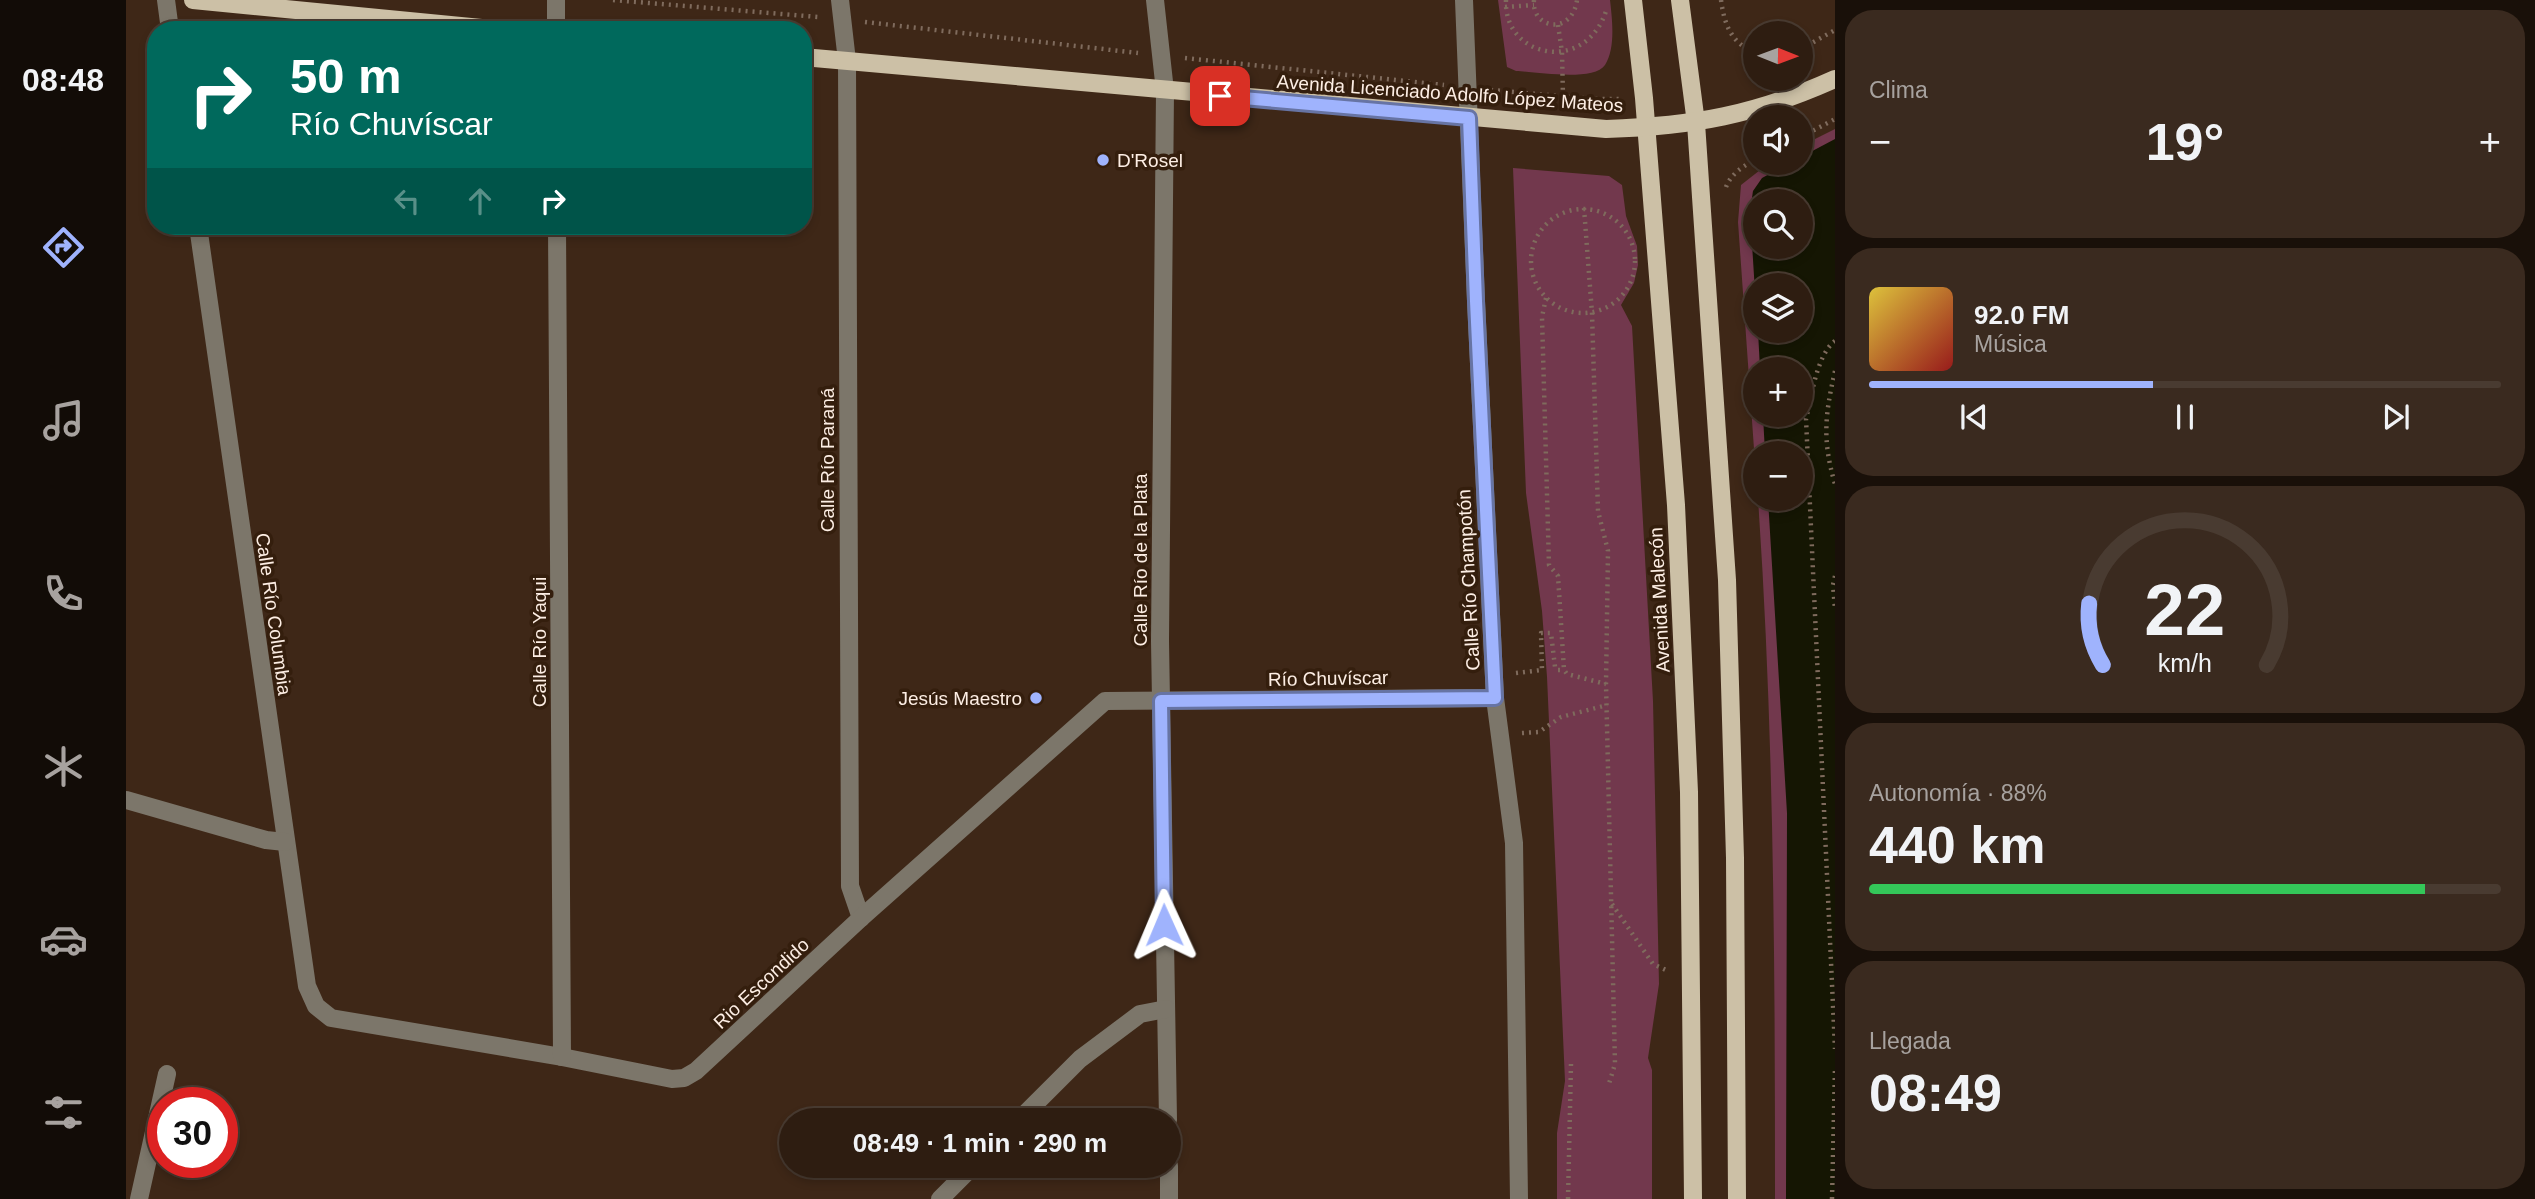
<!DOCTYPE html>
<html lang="es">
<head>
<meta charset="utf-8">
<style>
  body { margin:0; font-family:Arial,sans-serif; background:#3a2a1f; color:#f1f3f6; height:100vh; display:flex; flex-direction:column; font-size:26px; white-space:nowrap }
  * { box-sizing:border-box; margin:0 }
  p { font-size:23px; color:#a7a29f }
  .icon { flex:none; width:38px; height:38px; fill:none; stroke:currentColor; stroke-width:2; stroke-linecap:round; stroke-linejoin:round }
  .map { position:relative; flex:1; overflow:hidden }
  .side { display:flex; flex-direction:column; gap:10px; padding:10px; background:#191009; width:700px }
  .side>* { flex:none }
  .guide { position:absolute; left:21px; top:21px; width:665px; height:214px; border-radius:28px; box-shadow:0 4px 10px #0003,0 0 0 2px #493b31; background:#00695c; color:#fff; overflow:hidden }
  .needle { width:46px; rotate:91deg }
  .tools { position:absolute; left:1617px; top:21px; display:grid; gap:14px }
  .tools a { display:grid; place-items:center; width:70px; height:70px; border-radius:50%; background:#2e1d11; box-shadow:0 4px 10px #0003,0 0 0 2px #493b31; font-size:35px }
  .speed { position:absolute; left:21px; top:1087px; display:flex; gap:14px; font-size:35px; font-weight:700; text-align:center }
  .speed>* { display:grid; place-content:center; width:91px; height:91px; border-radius:50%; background:#2e1d11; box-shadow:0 4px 10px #0003,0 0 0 2px #493b31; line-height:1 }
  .speed .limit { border:10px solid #d22; background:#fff; color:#111 }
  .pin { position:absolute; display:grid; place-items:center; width:60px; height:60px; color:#fff; margin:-30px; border-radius:14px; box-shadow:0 4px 10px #0006 }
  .me { position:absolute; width:77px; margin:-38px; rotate:359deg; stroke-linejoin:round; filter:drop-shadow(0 0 5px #0008) }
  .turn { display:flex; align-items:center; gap:24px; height:147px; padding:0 28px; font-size:32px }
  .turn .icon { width:91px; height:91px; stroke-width:2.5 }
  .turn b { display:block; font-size:49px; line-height:60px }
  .lanes { display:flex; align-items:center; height:66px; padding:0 28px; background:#0003; justify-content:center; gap:35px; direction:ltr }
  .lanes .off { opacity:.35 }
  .big { font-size:52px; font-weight:600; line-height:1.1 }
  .side .card { flex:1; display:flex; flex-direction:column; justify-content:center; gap:10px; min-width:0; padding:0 24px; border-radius:28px; background:#3a2a1f }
  .side .dial { align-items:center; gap:0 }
  .dial svg { height:182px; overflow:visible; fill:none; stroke:#493b31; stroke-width:7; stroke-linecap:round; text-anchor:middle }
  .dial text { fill:#f1f3f6; stroke:none }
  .song { display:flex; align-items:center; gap:21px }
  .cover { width:84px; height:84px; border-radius:10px; background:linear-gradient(135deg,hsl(50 70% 55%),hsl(0 70% 35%)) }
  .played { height:7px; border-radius:4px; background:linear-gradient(90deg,#9fb3fd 45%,#493b31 45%) }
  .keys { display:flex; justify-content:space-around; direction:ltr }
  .heat { display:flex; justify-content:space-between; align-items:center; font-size:38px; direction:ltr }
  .charge { height:10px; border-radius:5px; background:linear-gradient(90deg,#34c759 88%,#493b31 0) }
  .trip { position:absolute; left:653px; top:1108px; width:402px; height:70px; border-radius:35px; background:#2e1d11; box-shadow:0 4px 10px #0003,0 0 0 2px #493b31; font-weight:600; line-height:70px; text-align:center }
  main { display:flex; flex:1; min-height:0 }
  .tabs { display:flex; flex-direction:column; width:126px; justify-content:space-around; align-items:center; background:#120c07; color:#a7a29f }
  .tabs .icon { width:49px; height:49px }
  .tabs .current { color:#9fb3fd }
  .tabs b { font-size:32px; color:#f1f3f6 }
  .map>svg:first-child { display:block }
</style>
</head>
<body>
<main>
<nav class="tabs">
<b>08:48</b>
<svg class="icon current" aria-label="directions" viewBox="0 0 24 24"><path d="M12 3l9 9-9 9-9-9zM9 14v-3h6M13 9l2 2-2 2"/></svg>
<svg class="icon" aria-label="music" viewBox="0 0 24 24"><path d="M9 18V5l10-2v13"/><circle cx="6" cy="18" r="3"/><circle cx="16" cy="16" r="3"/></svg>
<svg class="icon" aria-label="phone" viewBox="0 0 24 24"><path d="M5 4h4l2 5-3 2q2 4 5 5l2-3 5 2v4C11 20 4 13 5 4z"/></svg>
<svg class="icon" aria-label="climate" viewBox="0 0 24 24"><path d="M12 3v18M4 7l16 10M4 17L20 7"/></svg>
<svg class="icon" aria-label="car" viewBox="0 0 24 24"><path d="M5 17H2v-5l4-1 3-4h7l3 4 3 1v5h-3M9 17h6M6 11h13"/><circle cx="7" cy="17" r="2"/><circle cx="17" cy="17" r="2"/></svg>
<svg class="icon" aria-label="filters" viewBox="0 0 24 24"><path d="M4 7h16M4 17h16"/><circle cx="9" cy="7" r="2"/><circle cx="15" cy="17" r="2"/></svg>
</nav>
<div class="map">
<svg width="1709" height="1199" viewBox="0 0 1709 1199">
  <rect width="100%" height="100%" fill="#3e2717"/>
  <!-- green -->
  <g fill="#72384d" fill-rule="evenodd">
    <path d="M 1372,0 L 1484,0 C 1486,18 1490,48 1479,65 C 1468,82 1410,72 1390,71 L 1381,67 Z"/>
    <path d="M 1709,129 L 1709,1199 L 1649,1199 C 1649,965 1648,732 1632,499 L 1675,499 L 1675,453 L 1629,453 L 1629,463 L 1612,222 L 1615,185 L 1643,163 L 1675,163 L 1675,146 ZM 1629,201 L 1675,201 L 1675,247 L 1629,247 ZM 1629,285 L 1675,285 L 1675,331 L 1629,331 ZM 1629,369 L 1675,369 L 1675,415 L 1629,415 Z"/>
    <polygon points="1387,168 1483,176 1496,185 1500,216 1511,246 1512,265 1508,283 1495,305 1506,326 1527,701 1533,984 1522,1058 1526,1070 1526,1199 1431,1199 1431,1133 1439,1081 1421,677 1416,611 1400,493"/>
  </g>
  <!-- water -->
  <path fill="#151603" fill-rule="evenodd" d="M 1709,139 L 1709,1199 L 1660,1199 L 1661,813 L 1642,499 L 1675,499 L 1675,453 L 1639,453 L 1637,415 L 1675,415 L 1675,369 L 1634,369 L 1632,331 L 1675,331 L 1675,285 L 1629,285 L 1629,292 L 1624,211 L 1627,191 L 1636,178 L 1664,163 L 1675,163 L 1675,157 ZM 1675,201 L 1675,247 L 1629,247 L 1629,201 Z"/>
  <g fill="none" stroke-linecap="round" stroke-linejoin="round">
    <!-- path -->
    <g stroke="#7f6b5d" stroke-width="4.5" stroke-dasharray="2 5" stroke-linecap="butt">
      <polyline points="487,0 692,17"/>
      <path d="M 1380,0 C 1377,58 1461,76 1481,8"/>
      <path d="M 1408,0 C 1405,29 1446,36 1451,0"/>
      <path d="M 1595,0 C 1598,23 1605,44 1629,52"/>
      <polyline points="1379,7 1408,5"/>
      <polyline points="739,22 1012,53"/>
      <polyline points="1432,25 1436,52 1437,97"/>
      <polyline points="1675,49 1709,30"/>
      <polyline points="1059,58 1318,85"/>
      <polyline points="1365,90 1468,99 1496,99"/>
      <polyline points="1675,137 1709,119"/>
      <path d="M 1600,187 C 1605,174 1617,166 1629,160"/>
      <polyline points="1458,208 1466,313 1472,511 1482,551 1480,684 1489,1064 1482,1087"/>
      <circle cx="1457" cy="261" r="52"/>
      <polyline points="1420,298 1416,317 1423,565 1432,576 1438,670 1441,674 1480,684"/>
      <path d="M 1709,341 C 1691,354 1685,398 1680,419 L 1709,1049"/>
      <path d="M 1709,371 C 1699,415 1696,440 1709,484"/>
      <polyline points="1709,576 1707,585 1709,609"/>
      <polyline points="1390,673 1416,670 1415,633 1425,633 1429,667 1431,670 1438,670"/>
      <polyline points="1396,733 1413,732 1435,717 1481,705"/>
      <polyline points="1486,904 1527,964 1542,971"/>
      <polyline points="1442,1199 1445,1064"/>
      <polyline points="1706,1199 1709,1068"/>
    </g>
    <!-- minor -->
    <g stroke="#7c766a" stroke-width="18">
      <polyline points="40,0 44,30"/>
      <polyline points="714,0 721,61 724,886 735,918"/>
      <polyline points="1029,0 1039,91 1034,641 1042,1120"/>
      <polyline points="1338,0 1350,301 1369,698 1388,843 1393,1199"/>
      <polyline points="430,30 430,0"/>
      <polyline points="72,226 181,986 190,1006 205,1018 436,1057 546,1079 558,1078 570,1071 735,918 979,701 1369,698"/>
      <polyline points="431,226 436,1057"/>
      <polyline points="0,800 140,840 159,842"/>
      <polyline points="893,1120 954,1059 1014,1014 1040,1009"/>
      <polyline points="1043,1166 1043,1199"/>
      <polyline points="13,1199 41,1074"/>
      <polyline points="814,1199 847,1166"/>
    </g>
    <!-- major -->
    <g stroke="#ccc0a6" stroke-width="18">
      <polyline points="67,0 376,30"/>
      <polyline points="1507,0 1518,98 1550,505 1563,792 1567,1199"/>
      <polyline points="1554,0 1570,123 1601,580 1609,858 1611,1199"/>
      <path d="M 677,57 L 1480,129 C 1568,126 1629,115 1709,79"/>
    </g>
  </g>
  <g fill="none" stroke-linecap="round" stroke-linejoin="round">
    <!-- route casing -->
    <g stroke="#6774a4" stroke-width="18">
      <polyline id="route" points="1038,925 1035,701 1369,698 1350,301 1343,118 1094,96"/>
    </g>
    <!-- route -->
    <use href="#route" stroke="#9fb3fd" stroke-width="12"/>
  </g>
  <!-- markers -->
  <g fill="#9fb3fd" stroke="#341e0d" stroke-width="2.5">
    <circle cx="977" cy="160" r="7"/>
    <circle cx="910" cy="698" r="7"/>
  </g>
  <g text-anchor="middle" stroke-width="7" stroke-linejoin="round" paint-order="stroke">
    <!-- street labels -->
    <g font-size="19" fill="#fdeee4" stroke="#341e0d">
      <text transform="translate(1324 93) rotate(4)" y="7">Avenida Licenciado Adolfo López Mateos</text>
      <text transform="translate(701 460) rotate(-90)" y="7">Calle Río Paraná</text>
      <text transform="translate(1014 560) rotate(-90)" y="7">Calle Río de la Plata</text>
      <text transform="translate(1342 580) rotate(-93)" y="7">Calle Río Champotón</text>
      <text transform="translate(1533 600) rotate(-93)" y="7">Avenida Malecón</text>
      <text transform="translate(148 614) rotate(82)" y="7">Calle Río Columbia</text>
      <text transform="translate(413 642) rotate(-90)" y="7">Calle Río Yaqui</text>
      <text transform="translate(1202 678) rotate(-1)" y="7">Río Chuvíscar</text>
      <text transform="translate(635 983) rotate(-43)" y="7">Rio Escondido</text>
    </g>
    <!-- poi labels -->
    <g font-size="19" fill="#fdeee4" stroke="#341e0d" text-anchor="start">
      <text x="991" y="167">D'Rosel</text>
      <text x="896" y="705" text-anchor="end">Jesús Maestro</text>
    </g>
  </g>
</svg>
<div class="tools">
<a><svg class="needle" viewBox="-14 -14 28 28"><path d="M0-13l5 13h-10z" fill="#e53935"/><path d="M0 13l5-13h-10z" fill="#a7a29f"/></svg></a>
<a><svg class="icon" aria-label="sound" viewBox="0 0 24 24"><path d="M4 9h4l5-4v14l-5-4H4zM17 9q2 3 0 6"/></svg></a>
<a><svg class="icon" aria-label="search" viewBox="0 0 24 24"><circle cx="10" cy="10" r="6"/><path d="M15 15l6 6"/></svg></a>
<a><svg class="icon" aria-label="layers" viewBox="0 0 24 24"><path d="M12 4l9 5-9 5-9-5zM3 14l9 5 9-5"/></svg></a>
<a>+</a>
<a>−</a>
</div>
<div class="speed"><div class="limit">30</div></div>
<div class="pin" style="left:1094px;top:96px;background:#d93025"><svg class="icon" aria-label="arrive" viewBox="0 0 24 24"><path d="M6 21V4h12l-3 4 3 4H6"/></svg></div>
<svg class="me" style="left:1038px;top:925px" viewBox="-20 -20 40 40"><path d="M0-17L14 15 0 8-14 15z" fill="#9fb3fd" stroke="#fff" stroke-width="4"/></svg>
<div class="trip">08:49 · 1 min · 290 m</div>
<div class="guide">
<div class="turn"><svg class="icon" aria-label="right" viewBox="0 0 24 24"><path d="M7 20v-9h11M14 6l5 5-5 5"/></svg><div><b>50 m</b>Río Chuvíscar</div></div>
<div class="lanes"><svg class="icon off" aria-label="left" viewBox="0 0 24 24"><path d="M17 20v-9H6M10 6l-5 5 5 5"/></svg><svg class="icon off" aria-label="ahead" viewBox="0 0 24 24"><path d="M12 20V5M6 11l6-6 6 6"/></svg><svg class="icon" aria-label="right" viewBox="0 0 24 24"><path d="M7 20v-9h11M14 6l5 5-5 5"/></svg></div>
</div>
</div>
<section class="side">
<div class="card"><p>Clima</p>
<div class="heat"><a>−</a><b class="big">19°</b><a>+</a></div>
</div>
<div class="card">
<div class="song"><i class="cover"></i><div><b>92.0 FM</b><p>Música</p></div></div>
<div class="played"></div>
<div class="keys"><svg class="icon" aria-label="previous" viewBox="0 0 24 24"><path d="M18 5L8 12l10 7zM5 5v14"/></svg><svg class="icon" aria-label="pause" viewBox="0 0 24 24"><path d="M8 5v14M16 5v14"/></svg><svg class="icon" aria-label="next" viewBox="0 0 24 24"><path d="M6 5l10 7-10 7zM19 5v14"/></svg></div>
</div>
<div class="card dial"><svg viewBox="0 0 100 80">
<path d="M14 69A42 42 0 1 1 86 69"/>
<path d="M14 69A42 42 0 0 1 8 42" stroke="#9fb3fd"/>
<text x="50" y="56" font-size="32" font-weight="700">22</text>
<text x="50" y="72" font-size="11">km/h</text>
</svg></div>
<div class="card"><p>Autonomía · 88%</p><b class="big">440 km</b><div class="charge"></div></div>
<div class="card"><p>Llegada</p><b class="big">08:49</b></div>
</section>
</main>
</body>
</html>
